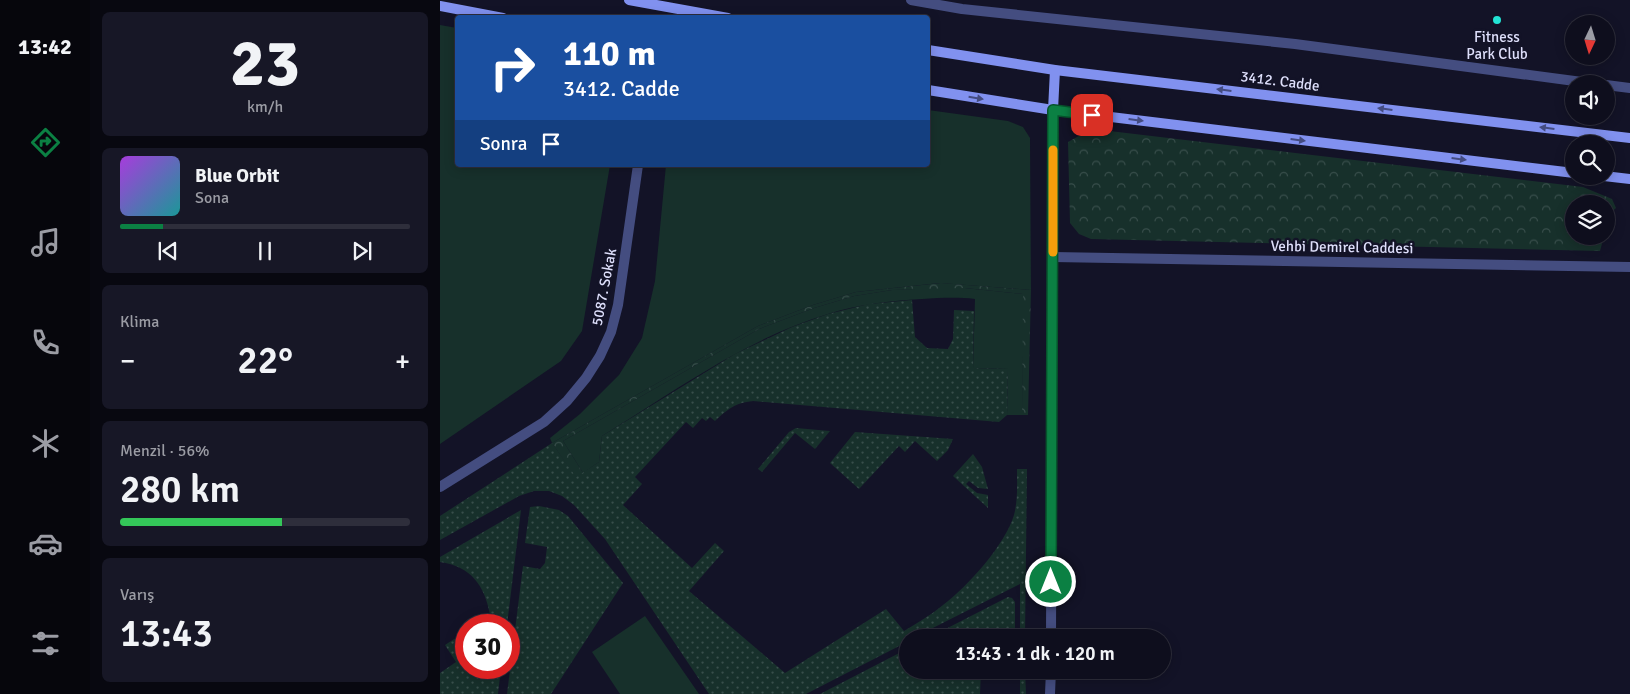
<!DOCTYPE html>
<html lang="tr">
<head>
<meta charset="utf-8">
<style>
  body { margin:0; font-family:Signika,sans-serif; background:#171726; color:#f1f3f6; height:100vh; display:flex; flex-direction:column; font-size:19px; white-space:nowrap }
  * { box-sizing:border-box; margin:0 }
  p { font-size:16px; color:#9b9ca4 }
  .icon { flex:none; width:28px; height:28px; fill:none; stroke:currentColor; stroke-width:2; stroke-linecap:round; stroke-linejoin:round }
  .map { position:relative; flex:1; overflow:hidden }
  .panel { display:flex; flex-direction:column; gap:12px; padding:12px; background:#080810; width:350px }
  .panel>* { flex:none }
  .hud { position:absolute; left:15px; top:15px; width:475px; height:152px; border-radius:5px; box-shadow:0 2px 12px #0003,0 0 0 1px #2e2e3b; background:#1a4fa0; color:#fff; overflow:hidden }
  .needle { width:32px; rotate:184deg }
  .buttons { position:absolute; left:1125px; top:15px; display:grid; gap:10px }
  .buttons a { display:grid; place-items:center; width:50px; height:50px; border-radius:50%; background:#0e0e1d; box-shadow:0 2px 12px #0003,0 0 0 1px #2e2e3b; font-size:25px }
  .speed { position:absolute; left:15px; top:614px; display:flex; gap:10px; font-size:25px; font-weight:700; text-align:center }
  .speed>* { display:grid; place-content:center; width:65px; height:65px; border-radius:50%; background:#0e0e1d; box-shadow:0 2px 12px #0003,0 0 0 1px #2e2e3b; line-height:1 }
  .speed .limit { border:8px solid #d22; background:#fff; color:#111 }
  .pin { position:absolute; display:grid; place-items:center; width:42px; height:42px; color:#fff; margin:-21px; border-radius:10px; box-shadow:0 2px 8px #0006 }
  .me { position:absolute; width:55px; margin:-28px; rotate:0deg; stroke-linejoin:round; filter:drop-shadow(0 0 4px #0008) }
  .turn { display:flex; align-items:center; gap:18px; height:105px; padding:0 25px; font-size:22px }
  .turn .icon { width:65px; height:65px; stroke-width:2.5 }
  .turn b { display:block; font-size:35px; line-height:42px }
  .then { display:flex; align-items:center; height:48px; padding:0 25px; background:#0003; gap:10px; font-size:19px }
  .big { font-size:38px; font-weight:600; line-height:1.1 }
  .panel .card { flex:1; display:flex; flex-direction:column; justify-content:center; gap:8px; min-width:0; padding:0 18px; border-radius:8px; background:#171726 }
  .panel .dial { align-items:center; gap:0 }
  .dial b { font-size:65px; line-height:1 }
  .song { display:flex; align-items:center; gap:15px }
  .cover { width:60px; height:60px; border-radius:8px; background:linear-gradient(135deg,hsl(280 70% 55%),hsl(180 70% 35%)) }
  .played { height:5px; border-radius:2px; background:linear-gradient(90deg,#0b8043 15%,#2e2e3b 15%) }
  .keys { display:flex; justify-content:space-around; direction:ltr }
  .heat { display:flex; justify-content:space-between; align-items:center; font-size:28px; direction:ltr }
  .charge { height:8px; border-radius:4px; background:linear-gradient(90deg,#34c759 56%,#2e2e3b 0) }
  .trip { position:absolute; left:459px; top:629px; width:272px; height:50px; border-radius:25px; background:#0e0e1d; box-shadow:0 2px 12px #0003,0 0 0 1px #2e2e3b; font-weight:600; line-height:50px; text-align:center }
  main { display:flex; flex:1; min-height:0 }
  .tab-bar { display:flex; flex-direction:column; width:90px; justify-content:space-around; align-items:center; background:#06060c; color:#9b9ca4 }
  .tab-bar .icon { width:35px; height:35px }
  .tab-bar .active { color:#0b8043 }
  .tab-bar b { font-size:22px; color:#f1f3f6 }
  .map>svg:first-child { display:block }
</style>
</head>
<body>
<main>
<nav class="tab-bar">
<b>13:42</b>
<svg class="icon active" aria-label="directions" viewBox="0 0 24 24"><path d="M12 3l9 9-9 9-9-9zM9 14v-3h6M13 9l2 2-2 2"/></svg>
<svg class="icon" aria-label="music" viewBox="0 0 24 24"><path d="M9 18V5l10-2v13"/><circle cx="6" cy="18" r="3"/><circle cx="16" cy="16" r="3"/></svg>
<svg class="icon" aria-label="phone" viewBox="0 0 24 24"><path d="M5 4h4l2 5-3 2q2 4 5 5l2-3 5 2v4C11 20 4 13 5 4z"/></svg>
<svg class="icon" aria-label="climate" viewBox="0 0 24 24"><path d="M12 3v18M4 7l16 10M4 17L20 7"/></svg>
<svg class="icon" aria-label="car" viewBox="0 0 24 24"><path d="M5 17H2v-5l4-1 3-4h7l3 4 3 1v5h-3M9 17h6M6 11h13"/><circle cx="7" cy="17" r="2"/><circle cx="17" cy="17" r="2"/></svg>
<svg class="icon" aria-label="filters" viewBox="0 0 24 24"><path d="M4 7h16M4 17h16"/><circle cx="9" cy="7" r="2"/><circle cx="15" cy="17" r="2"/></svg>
</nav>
<section class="panel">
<div class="card dial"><b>23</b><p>km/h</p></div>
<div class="card">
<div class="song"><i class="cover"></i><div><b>Blue Orbit</b><p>Sona</p></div></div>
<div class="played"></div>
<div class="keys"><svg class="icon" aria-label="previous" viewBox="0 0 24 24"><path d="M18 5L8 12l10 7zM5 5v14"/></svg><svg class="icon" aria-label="pause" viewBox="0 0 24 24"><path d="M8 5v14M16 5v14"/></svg><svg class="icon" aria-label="next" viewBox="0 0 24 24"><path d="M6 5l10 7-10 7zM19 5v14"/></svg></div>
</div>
<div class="card"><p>Klima</p>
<div class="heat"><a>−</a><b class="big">22°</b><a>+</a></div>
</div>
<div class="card"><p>Menzil · 56%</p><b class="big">280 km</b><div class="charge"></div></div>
<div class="card"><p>Varış</p><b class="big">13:43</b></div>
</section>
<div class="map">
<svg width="1190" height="694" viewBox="0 0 1190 694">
  <defs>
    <pattern id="forest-crowns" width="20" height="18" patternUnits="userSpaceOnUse" patternTransform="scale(1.25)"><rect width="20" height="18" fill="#17302b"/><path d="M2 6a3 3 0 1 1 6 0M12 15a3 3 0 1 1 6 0" fill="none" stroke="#384e4b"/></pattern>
    <pattern id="park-dots" width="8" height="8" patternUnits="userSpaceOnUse" patternTransform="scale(1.25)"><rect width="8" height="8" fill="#17302b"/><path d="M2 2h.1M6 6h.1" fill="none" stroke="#384e4b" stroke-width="1.8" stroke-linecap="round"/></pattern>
  </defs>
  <rect width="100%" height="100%" fill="#131327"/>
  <!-- grass -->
  <g fill="#17302b">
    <polygon points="0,25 17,28 18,165 170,165 142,331 121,361 0,444"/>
    <polygon points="488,110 568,121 583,127 590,138 591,290 500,283 416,292 373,305 318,326 112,443 110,438 140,414 179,375 202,338 215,281 226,165 488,165"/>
    <path d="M 498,288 L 525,288 L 584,294 L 582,415 L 567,415 L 568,369 L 533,368 L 535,299 C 517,297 500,298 482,299 C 450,301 419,304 388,314 C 307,338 233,392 162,436 L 159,462 L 143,473 L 123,441 L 319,329 L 374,308 L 414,296 L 452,290 Z"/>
    <polygon points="205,616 259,694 180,694 152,652"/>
  </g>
  <!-- forest -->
  <g fill="url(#forest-crowns)">
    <polygon points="661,130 1143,187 1172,199 1176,208 1166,217 1166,204 1134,204 1134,236 1164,236 1160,251 651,239 639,234 630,223 628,142 646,132"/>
    <polygon points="501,283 591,290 588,415 582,415 583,294 525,288 452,290 414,296 374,308 319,329 123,441 143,473 136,478 112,443 318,326 373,305 416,292"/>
  </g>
  <!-- park -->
  <g fill="url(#park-dots)">
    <path d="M 472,300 L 475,337 L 487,348 L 508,349 L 513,339 L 514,310 L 534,311 L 533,368 L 568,369 L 567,415 L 559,422 L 313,401 C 295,403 288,409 275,421 L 270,417 L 266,421 L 262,418 L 253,428 L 246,422 L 195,477 L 202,484 L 183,505 L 252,568 L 275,543 L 284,551 L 249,591 L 345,673 L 446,609 L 464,631 C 477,623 491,615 503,605 C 528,586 565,545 574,515 C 578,500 577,484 577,469 L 587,469 L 585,637 L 580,637 L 580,584 L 475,637 L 468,638 L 467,642 L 366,694 L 269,694 L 165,539 L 134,505 L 122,496 L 109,491 L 94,491 L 79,496 L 0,540 L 0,516 L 112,443 L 136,477 L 159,462 L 162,436 L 295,354 L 352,327 L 388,314 L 429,304 Z"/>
    <polygon points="356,428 390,431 375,449 355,433 322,472 318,469 349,432"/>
    <polygon points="415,432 513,439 508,450 497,461 475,441 465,452 459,446 419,489 390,463"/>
    <polygon points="533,454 542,467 548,489 538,488 529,481 526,484 537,493 548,495 548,508 513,476"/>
    <polygon points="99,506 119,510 128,516 183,583 111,694 67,694 83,566 100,569 105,563 107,547 85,543 90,507"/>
    <path d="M 81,510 L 67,625 L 35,625 L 50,615 C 45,586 31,566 0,562 L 0,557 Z"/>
    <polygon points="568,597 572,598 575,602 575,637 490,637"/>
    <polygon points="26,631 26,668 61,668 58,694 0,694 0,673 16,662 5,645"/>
    <polygon points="467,649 468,670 541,670 540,694 380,694"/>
    <polygon points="580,670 585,670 586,694 580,694"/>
  </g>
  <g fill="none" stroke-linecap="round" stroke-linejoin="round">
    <!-- street -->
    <g stroke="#444d80" stroke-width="10">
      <polyline points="471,0 522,9 855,44 1157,84"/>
      <polyline points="1166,85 1190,88"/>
      <polyline points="613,257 1190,267"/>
      <polyline points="0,487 104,422 127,401 146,378 160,356 171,332 178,305 198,165"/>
      <polyline points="611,638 613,110"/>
      <polyline points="610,694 611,670"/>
    </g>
    <!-- secondary -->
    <g stroke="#8191ef" stroke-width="10">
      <polyline points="189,0 288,18"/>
      <polyline points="0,6 63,18"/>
      <polyline points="488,50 615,70 1190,138"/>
      <polyline points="488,90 613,110 1134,173"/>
      <polyline points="613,110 615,70"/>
      <polyline points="1164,176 1190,179"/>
    </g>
  </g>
  <!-- one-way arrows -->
  <defs><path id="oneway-solid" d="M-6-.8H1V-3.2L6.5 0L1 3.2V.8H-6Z" transform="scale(1.25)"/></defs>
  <g fill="#444c81">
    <use href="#oneway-solid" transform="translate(784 90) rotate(-173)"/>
    <use href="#oneway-solid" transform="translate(536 98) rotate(9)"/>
    <use href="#oneway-solid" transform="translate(945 109) rotate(-173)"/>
    <use href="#oneway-solid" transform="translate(696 120) rotate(7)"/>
    <use href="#oneway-solid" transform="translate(1107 128) rotate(-173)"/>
    <use href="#oneway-solid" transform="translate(858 140) rotate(7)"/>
    <use href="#oneway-solid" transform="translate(1019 159) rotate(7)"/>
  </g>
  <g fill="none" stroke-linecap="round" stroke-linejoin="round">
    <!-- route casing -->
    <g stroke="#07532c" stroke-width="12">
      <polyline id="route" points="611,582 613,110 652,115"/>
    </g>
    <!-- route -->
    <use href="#route" stroke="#0b8043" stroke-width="9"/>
    <!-- slow -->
    <polyline stroke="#f59e0b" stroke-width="9" points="613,150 613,252"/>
  </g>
  <!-- markers -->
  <circle fill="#22e3d4" stroke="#131327" stroke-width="2" cx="1057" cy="20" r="5"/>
  <g text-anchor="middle" stroke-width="5" stroke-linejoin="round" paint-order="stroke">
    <!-- poi labels -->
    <g font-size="15" fill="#dedffb" stroke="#131327">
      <text x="1057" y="42">Fitness<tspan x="1057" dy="17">Park Club</tspan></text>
    </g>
    <!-- street labels -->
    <g font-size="15" fill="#dedffb" stroke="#131327">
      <text transform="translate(840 81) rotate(7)" y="5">3412. Cadde</text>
      <text transform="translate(902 247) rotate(1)" y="5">Vehbi Demirel Caddesi</text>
      <text transform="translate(164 287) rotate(-79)" y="5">5087. Sokak</text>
    </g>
  </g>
</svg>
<div class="buttons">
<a><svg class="needle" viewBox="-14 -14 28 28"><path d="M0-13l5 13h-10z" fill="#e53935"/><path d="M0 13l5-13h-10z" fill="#9b9ca4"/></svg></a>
<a><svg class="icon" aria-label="sound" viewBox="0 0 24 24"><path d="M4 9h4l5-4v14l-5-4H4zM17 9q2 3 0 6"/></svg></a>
<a><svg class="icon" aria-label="search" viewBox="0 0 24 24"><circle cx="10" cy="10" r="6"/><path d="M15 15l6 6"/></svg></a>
<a><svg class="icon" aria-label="layers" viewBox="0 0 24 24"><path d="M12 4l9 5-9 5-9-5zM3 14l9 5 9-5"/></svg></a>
</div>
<div class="speed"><div class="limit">30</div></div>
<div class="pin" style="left:652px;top:115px;background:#d93025"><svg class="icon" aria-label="arrive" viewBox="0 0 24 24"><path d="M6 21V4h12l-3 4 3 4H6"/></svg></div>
<svg class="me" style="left:611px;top:582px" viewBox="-20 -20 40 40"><circle r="17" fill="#0b8043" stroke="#fff" stroke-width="3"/><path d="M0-11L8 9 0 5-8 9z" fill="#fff"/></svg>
<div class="trip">13:43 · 1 dk · 120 m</div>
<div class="hud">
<div class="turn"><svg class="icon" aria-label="right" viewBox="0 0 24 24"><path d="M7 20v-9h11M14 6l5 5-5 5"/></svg><div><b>110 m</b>3412. Cadde</div></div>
<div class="then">Sonra<svg class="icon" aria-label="arrive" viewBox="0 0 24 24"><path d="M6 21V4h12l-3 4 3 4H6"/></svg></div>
</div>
</div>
</main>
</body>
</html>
